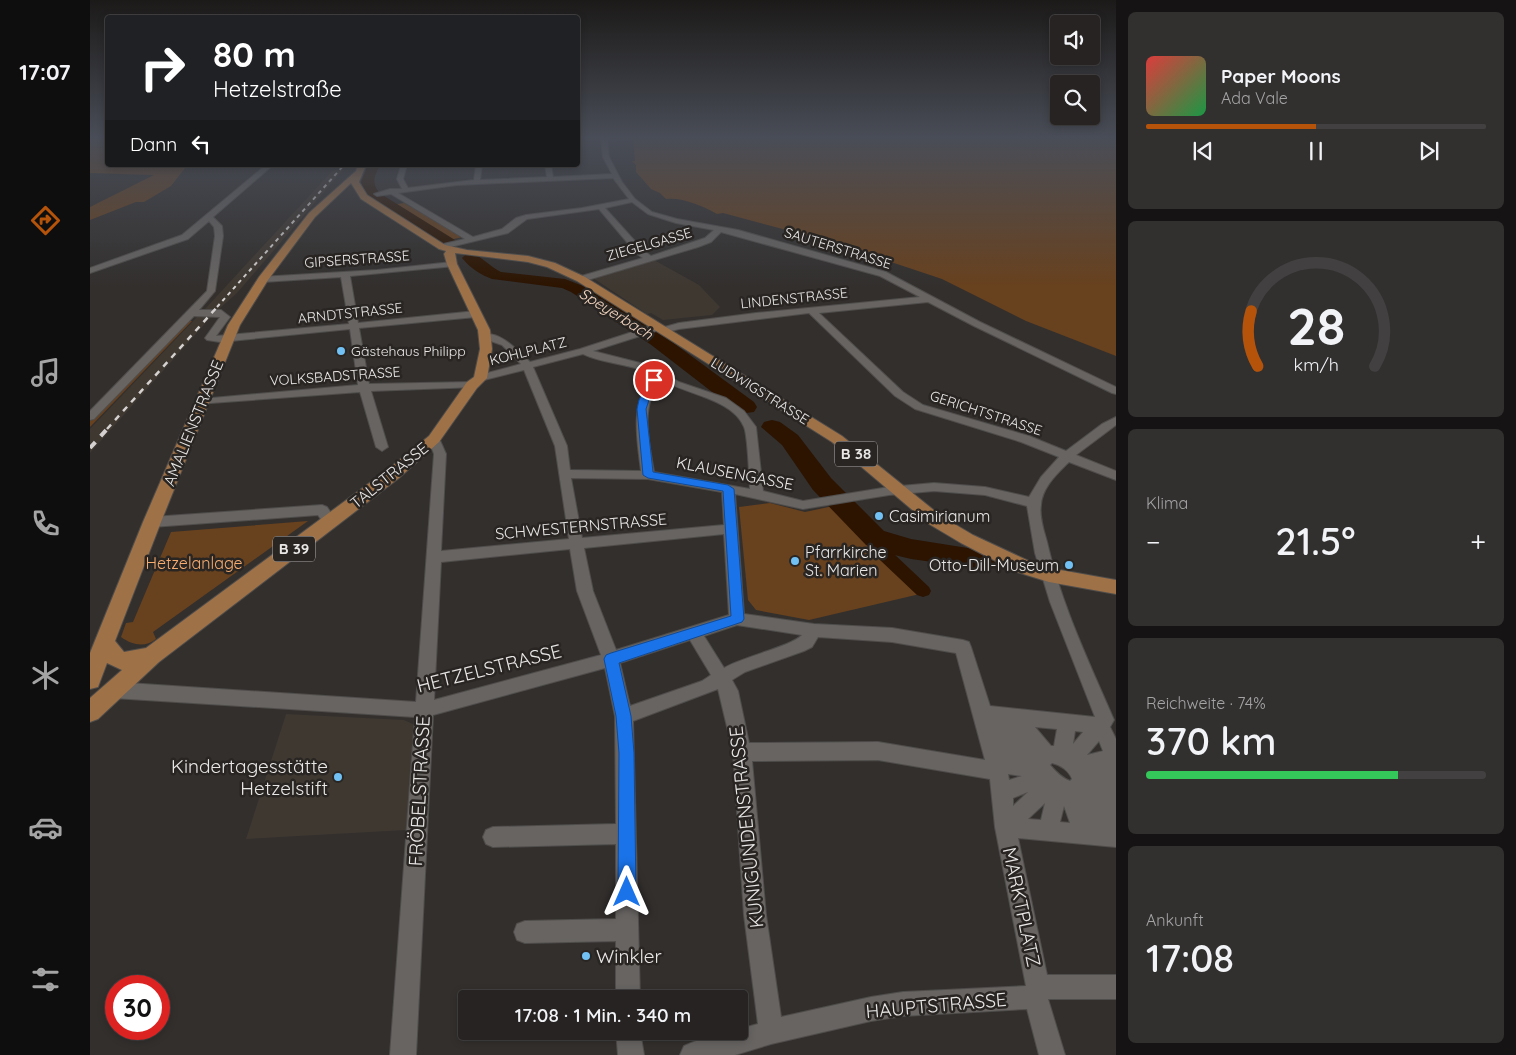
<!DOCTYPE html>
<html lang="de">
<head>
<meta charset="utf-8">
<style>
  body { margin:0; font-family:Quicksand,sans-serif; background:#322f2f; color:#f1f3f6; height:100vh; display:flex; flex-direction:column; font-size:19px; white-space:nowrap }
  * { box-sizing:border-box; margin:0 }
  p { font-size:16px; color:#a4a4a5 }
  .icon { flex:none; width:28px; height:28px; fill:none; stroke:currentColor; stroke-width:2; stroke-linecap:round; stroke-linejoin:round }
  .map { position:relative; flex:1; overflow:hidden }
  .drawer { display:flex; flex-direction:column; gap:12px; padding:12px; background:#151313; width:400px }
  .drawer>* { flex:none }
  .hud { position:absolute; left:15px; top:15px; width:475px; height:152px; border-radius:5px; box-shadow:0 2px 8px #0003,0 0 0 1px #424040; background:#202124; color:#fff; overflow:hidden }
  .buttons { position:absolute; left:960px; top:15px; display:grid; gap:10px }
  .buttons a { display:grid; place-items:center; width:50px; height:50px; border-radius:5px; background:#262322; box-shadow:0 2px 8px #0003,0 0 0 1px #424040; font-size:25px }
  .speed { position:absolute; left:15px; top:975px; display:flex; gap:10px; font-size:25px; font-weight:700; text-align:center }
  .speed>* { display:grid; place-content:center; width:65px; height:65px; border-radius:50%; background:#262322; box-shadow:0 2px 8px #0003,0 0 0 1px #424040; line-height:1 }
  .speed .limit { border:8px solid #d22; background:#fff; color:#111 }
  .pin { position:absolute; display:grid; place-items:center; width:42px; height:42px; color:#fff; margin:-21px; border:2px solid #fff; border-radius:50%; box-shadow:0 1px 5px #0007 }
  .me { position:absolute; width:55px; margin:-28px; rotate:0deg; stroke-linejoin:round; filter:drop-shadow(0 0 4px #0008) }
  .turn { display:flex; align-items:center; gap:18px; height:105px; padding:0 25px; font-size:22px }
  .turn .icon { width:65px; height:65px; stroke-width:2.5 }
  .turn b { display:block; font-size:35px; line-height:42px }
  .then { display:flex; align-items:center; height:48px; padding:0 25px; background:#0003; gap:10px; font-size:19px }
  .big { font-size:38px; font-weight:600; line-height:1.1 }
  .drawer .widget { flex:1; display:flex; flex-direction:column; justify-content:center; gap:8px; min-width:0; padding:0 18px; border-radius:8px; background:#322f2f }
  .drawer .dial { align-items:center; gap:0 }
  .dial svg { height:130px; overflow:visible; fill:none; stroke:#424040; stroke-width:7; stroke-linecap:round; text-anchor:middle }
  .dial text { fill:#f1f3f6; stroke:none }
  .song { display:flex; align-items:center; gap:15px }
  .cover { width:60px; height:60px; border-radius:8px; background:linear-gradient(135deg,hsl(0 70% 55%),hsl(140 70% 35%)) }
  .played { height:5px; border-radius:2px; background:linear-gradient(90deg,#b45309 50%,#424040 50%) }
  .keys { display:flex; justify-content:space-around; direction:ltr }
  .heat { display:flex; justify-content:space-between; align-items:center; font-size:28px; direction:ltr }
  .charge { height:8px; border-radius:4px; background:linear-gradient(90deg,#34c759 74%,#424040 0) }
  .trip { position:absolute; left:368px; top:990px; width:290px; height:50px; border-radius:5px; background:#262322; box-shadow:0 2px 8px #0003,0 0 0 1px #424040; font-weight:600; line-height:50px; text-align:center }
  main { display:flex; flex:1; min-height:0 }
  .dock { display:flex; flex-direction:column; width:90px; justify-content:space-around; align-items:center; background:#0f0e0e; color:#a4a4a5 }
  .dock .icon { width:35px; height:35px }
  .dock .on { color:#b45309 }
  .dock b { font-size:22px; color:#f1f3f6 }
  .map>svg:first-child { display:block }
</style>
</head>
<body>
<main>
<nav class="dock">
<b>17:07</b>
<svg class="icon on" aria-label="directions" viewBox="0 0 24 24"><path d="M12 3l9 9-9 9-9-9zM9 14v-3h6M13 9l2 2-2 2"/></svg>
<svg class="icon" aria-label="music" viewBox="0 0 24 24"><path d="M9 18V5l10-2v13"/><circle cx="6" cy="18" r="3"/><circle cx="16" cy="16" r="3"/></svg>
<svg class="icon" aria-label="phone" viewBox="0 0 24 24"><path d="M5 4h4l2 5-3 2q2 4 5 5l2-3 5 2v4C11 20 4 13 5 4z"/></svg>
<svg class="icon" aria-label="climate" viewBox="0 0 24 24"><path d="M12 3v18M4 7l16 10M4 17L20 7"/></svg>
<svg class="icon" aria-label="car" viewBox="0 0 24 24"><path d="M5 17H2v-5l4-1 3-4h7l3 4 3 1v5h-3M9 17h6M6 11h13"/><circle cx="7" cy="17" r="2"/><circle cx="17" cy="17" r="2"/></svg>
<svg class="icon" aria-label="filters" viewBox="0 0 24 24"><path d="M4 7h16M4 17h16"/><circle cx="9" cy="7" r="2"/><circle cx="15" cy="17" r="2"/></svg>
</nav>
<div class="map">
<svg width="1026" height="1055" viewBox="0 0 1026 1055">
  <rect width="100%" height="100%" fill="#322f2d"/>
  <!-- built -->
  <g fill="#3f3831">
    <polygon points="243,170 253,170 147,293 129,309 115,309"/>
    <polygon points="564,260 609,285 630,307 622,315 573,320 561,313 557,314 503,278"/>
    <polygon points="107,317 121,317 0,453 0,429"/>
    <polygon points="196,714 314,720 325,725 316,830 156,839"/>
  </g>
  <!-- green -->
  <g fill="#68411e">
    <polygon points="0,139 17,139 18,165 75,165 95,168 81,186 54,202 46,202 0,220 0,207 64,175 0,173"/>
    <path d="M 543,139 L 1026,139 L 1026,356 L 936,321 L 852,279 L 798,261 L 801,258 L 633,213 L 627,214 C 613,206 592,197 576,199 L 570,193 L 561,189 L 546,172 L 546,165 L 542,161 L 545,161 Z"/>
    <polygon points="314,203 373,237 359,240 302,205"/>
    <polygon points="100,321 102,321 0,427 0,421"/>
    <polygon points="680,503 715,512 748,505 781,539 795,563 830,594 719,620 666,610 658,600 649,507"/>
    <path d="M 218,521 L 63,632 L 66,639 C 55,648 42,645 31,637 L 36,623 L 43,622 L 81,532 Z"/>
  </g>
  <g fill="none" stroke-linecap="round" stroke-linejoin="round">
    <!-- canal -->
    <polygon fill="#2c1400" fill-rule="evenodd" points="785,533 790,534 802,552 839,587 841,591 839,595 833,597 827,595 790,560 777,538 780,534"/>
    <!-- river -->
    <g fill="#2c1400" fill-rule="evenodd">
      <path d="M 278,165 L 290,165 C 284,177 281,184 291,194 L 365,240 L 367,243 L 365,246 L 355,246 L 283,200 L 273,189 L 271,182 Z"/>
      <path d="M 380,253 C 392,256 400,267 411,272 L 475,279 L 493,286 L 574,336 L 664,402 L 667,407 L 664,412 L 656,413 L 648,412 L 560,344 L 481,292 L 472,288 L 402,279 C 391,275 380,268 372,258 L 375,255 Z"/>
      <polygon points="682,420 690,422 708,435 741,478 794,531 821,539 903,552 907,559 903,566 893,569 821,559 792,552 776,545 723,490 692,445 671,427 674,422"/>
    </g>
    <!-- minor casing -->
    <g stroke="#4f4d4b" stroke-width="2">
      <g id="minor">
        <path d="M 511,139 L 517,139 L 519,157 L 532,182 L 545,199 L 562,212 L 587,219 L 648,230 L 796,272 L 890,322 L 1026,387 L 1026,394 L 1022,393 L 884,326 L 838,302 L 729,313 L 813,392 L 833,405 L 939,436 L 976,451 L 1012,424 L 1026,417 L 1026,425 L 986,455 L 1026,471 L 1026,480 L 979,462 C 968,473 952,487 951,505 C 949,517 954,531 957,542 C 971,604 999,662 1024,720 L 1020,727 L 1026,739 L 1026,847 L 928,838 L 957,975 L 1026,975 L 1026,999 L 958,999 L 975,1055 L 949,1055 L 937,1009 L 813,1016 L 781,1021 L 681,1044 L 645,1055 L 590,1055 L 594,1046 C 610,1039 631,1031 649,1031 L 649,1029 L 668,1024 L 654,915 L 643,752 L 628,689 L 543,721 L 550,999 L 526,999 L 526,941 L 435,943 L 427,940 L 424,932 L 427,924 L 435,921 L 526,919 L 526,844 L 403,847 L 396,844 L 393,837 L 396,830 L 403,827 L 526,824 L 525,716 L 515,668 L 343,715 L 326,1055 L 300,1055 L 325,717 L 23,698 L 17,695 L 14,690 L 17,685 L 23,682 L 326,702 L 344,454 L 338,439 L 340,436 L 348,436 L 356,454 L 351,551 L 479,539 L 465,446 L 434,370 L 390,381 L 386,380 L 385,378 L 386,376 L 431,364 L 412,345 L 392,338 L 392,334 C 411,331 427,350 440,362 L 490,349 L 567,324 L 571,328 L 589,323 L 666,313 L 830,297 L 790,276 L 631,232 L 621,242 L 608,247 L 491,282 L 488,281 L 488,277 L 553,258 L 547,254 L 509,209 L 437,219 L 418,233 L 352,249 L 349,249 L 349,245 L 375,239 L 301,194 L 287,196 L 284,194 L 300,189 L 312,189 L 307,179 L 311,165 L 317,165 L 313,179 L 318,188 L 384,180 L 386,165 L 392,165 L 390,180 L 457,177 L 455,165 L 461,165 L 463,177 L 522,174 L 513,157 ZM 523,178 L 539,199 L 492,208 L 436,215 L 426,218 L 412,229 L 383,237 L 308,193 L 367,185 ZM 542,202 L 558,214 L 586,223 L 624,230 L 615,238 L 561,256 L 553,250 L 515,208 ZM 719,313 L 805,396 L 825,409 L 931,442 L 969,457 L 951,477 L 939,497 L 895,487 L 844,483 L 799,487 L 713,501 L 673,491 L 666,427 L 654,411 L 636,398 L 589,382 L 562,366 L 503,351 L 569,330 L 573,333 L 589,329 ZM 493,354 C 516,365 543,363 564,376 C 539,403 547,438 551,471 L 480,470 L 477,446 L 443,367 ZM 572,380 C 595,394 643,399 654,427 C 658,437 659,475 660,489 L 564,472 C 559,442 549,405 572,380 ZM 481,478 L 558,479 L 632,492 L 634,525 L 492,538 ZM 844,491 L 895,495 L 937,506 L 945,553 L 960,602 L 1005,717 L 900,706 L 881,647 L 879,642 L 873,640 L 802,628 L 724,624 L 654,614 L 645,494 L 713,509 L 799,495 ZM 634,534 L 639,615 L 526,650 L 503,591 L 494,548 ZM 480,549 L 487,591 L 511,655 L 344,700 L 351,562 ZM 647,625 L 712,635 C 702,646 652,657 634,668 L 614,636 ZM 728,637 L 802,642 L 866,653 L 895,760 L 788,742 L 659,743 L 648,691 L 642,680 L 655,672 L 714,651 L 722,647 ZM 600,640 L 621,675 L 612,681 L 540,706 L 530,663 ZM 945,727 L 967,729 L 964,746 L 961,746 ZM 985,731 L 993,732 L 983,744 ZM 1009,741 L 1013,751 L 997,755 ZM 788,760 L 900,779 L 905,827 L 936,986 L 813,992 L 781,997 L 691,1017 L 676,915 L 662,761 ZM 962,763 C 971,765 979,771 982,779 L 980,781 C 972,778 966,772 960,765 ZM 918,774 L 932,776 L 919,780 ZM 938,792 L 923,806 L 923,798 ZM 955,803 L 951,820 L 938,819 ZM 974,806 L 980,823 L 970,822 Z"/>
        <polygon points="176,165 183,165 123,217 132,226 133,236 125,291 109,310 131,310 140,317 126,336 259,324 251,277 173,282 169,279 170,277 287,270 362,262 365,262 365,266 260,276 268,323 386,311 391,314 386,317 269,328 279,384 382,382 386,383 387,385 386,387 281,391 298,447 292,451 286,447 270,392 107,404 105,402 107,400 111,399 268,385 260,329 130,342 117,340 115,338 130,317 104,316 4,419 0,420 0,411 117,291 125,236 124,227 119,221 98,239 0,273 0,268 92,235"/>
        <polygon points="232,505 237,507 247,522 245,525 235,525 228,515 62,527 57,525 55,522 57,519 62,517"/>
        <polygon points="526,1031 550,1031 554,1055 528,1055"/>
      </g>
    </g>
    <!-- major casing -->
    <g stroke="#4f4d4b" stroke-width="2">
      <path id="major" d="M 268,165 L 276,165 L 269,182 L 277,195 L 355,245 L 377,250 L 438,256 L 465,263 L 495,277 L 752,436 L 851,516 L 883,535 L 941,562 L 959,568 L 1026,580 L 1026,594 L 959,582 L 927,572 L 871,543 L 839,524 L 742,442 L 487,281 L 457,267 L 438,262 L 365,253 L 367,264 L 400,330 L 402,349 L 397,378 L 387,388 L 349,442 L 309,478 L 69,662 L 8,719 L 0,722 L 0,698 L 32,670 L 17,663 L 8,687 L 0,689 L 0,653 L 53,522 L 138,325 L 169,277 L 219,213 L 266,171 ZM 261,183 L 271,199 L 349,249 L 356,251 L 354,254 L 357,264 L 388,330 L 390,349 L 384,377 L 377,382 L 339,436 L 297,470 L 56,648 L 34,652 L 25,641 L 71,522 L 150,325 L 178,280 L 225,217 Z"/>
    </g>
    <!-- minor -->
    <use href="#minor" fill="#676462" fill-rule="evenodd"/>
    <!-- major -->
    <use href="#major" fill="#9f7147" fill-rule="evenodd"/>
    <!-- rail-far2 -->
    <polyline stroke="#d4d1d0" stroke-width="2" stroke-dasharray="4 4" stroke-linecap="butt" points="127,307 254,165"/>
    <!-- rail-far1 -->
    <polyline stroke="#d4d1d0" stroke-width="2.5" stroke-dasharray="6 6" stroke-linecap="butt" points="17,429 128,306"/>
    <!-- rail -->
    <polyline stroke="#d4d1d0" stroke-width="4" stroke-dasharray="8 8" stroke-linecap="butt" points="0,448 18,428"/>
  </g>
  <!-- sky -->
  <linearGradient id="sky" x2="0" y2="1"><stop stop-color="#1c1a19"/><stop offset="0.48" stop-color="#494d57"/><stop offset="1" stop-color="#494d57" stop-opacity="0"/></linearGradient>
  <rect width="1026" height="287" fill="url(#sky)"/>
  <!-- route -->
  <polygon fill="#1a73e8" stroke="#114b97" points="561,378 569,380 559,400 556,409 563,472 638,485 644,489 654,619 652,622 529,663 541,716 544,753 546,892 543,898 537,901 531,898 528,892 529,753 526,716 514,659 516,655 521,653 641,616 633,491 558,478 553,475 547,409 549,400"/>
  <!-- markers -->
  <g fill="#72c1f5" stroke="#282523" stroke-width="2">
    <circle cx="251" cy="351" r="5"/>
    <circle cx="789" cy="516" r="5"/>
    <circle cx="705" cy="561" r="5"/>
    <circle cx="979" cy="565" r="5"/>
    <circle cx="248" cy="777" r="5"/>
    <circle cx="496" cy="956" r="5"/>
  </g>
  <g text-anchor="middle" stroke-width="5" stroke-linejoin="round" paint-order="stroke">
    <!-- far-street labels -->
    <g font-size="14" fill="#e9e7e6" stroke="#282523">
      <text transform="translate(559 244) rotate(-16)" y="5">ZIEGELGASSE</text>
      <text transform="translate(748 248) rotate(17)" y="5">SAUTERSTRASSE</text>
      <text transform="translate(267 259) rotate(-4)" y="5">GIPSERSTRASSE</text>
      <text transform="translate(704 298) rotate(-6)" y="5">LINDENSTRASSE</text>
      <text transform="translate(260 313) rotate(-6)" y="5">ARNDTSTRASSE</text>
      <text transform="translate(438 351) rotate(-14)" y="5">KOHLPLATZ</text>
      <text transform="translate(245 376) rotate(-4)" y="5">VOLKSBADSTRASSE</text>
      <text transform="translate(670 391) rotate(32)" y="5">LUDWIGSTRASSE</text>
      <text transform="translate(896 413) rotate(18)" y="5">GERICHTSTRASSE</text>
    </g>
    <!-- far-poi labels -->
    <g font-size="14" fill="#e9e7e6" stroke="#282523" text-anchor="start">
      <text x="261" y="356">Gästehaus Philipp</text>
    </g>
    <!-- far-water labels -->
    <g font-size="15" font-style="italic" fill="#f6d7c0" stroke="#282523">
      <text transform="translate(526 314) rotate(32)" y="5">Speyerbach</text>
    </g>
    <!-- shield labels -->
    <g fill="#282523" stroke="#afadac" stroke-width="1">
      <rect x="745" y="441.5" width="42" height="25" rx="4"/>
      <rect x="183" y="536.5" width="42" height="25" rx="4"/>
    </g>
    <g font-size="15" font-weight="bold" fill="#e9e7e6">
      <text x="766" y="459">B 38</text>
      <text x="204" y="554">B 39</text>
    </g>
    <!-- street labels -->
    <g font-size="16" fill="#e9e7e6" stroke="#282523">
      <text transform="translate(103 423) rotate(-68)" y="6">AMALIENSTRASSE</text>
      <text transform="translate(645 473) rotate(11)" y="6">KLAUSENGASSE</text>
      <text transform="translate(299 475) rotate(-39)" y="6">TALSTRASSE</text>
      <text transform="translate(491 526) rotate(-5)" y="6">SCHWESTERNSTRASSE</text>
    </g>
    <!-- poi labels -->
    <g font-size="16" fill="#e9e7e6" stroke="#282523" text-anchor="start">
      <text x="799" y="522">Casimirianum</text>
      <text x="715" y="558">Pfarrkirche<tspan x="715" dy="18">St. Marien</tspan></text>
      <text x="969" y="571" text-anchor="end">Otto-Dill-Museum</text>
    </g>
    <!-- park labels -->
    <g font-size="16" fill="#f8ad70" stroke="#282523">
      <text x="104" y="569">Hetzelanlage</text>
    </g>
    <!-- near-street labels -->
    <g font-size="19" fill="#e9e7e6" stroke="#282523">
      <text transform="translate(399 668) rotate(-14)" y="7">HETZELSTRASSE</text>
      <text transform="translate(329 791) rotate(-87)" y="7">FRÖBELSTRASSE</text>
      <text transform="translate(656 827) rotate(-96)" y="7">KUNIGUNDENSTRASSE</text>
      <text transform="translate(932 907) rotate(78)" y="7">MARKTPLATZ</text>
      <text transform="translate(846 1005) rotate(-5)" y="7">HAUPTSTRASSE</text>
    </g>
    <!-- near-poi labels -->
    <g font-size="19" fill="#e9e7e6" stroke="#282523" text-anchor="end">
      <text x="238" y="773">Kindertagesstätte<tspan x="238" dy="22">Hetzelstift</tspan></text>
      <text x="506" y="963" text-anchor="start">Winkler</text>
    </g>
  </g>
</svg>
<div class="buttons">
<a><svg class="icon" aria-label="sound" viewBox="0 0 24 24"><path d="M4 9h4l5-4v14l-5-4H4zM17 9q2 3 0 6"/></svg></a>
<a><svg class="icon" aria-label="search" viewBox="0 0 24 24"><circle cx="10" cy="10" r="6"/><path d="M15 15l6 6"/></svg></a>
</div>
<div class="speed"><div class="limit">30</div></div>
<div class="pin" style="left:564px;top:380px;background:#d93025"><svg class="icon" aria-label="arrive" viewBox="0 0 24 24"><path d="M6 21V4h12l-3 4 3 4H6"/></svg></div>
<svg class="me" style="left:537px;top:892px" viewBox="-20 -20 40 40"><path d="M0-17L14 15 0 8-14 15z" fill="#1a73e8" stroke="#fff" stroke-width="4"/></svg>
<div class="trip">17:08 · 1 Min. · 340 m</div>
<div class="hud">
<div class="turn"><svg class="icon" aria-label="right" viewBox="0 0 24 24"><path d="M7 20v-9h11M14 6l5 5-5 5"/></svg><div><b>80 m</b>Hetzelstraße</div></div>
<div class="then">Dann<svg class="icon" aria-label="left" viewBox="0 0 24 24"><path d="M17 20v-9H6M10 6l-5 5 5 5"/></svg></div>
</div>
</div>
<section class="drawer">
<div class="widget">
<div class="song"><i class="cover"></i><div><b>Paper Moons</b><p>Ada Vale</p></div></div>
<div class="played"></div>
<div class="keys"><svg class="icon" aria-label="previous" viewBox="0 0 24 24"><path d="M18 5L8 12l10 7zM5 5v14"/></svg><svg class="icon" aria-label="pause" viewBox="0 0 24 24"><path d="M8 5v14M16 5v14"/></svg><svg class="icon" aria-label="next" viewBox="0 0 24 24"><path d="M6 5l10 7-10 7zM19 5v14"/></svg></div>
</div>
<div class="widget dial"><svg viewBox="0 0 100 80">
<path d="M14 69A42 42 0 1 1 86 69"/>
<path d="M14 69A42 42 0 0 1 10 35" stroke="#b45309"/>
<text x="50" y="56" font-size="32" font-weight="700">28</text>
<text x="50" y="72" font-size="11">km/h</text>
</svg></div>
<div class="widget"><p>Klima</p>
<div class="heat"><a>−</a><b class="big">21.5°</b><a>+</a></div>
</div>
<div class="widget"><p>Reichweite · 74%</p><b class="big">370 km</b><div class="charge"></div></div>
<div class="widget"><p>Ankunft</p><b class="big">17:08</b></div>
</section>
</main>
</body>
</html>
